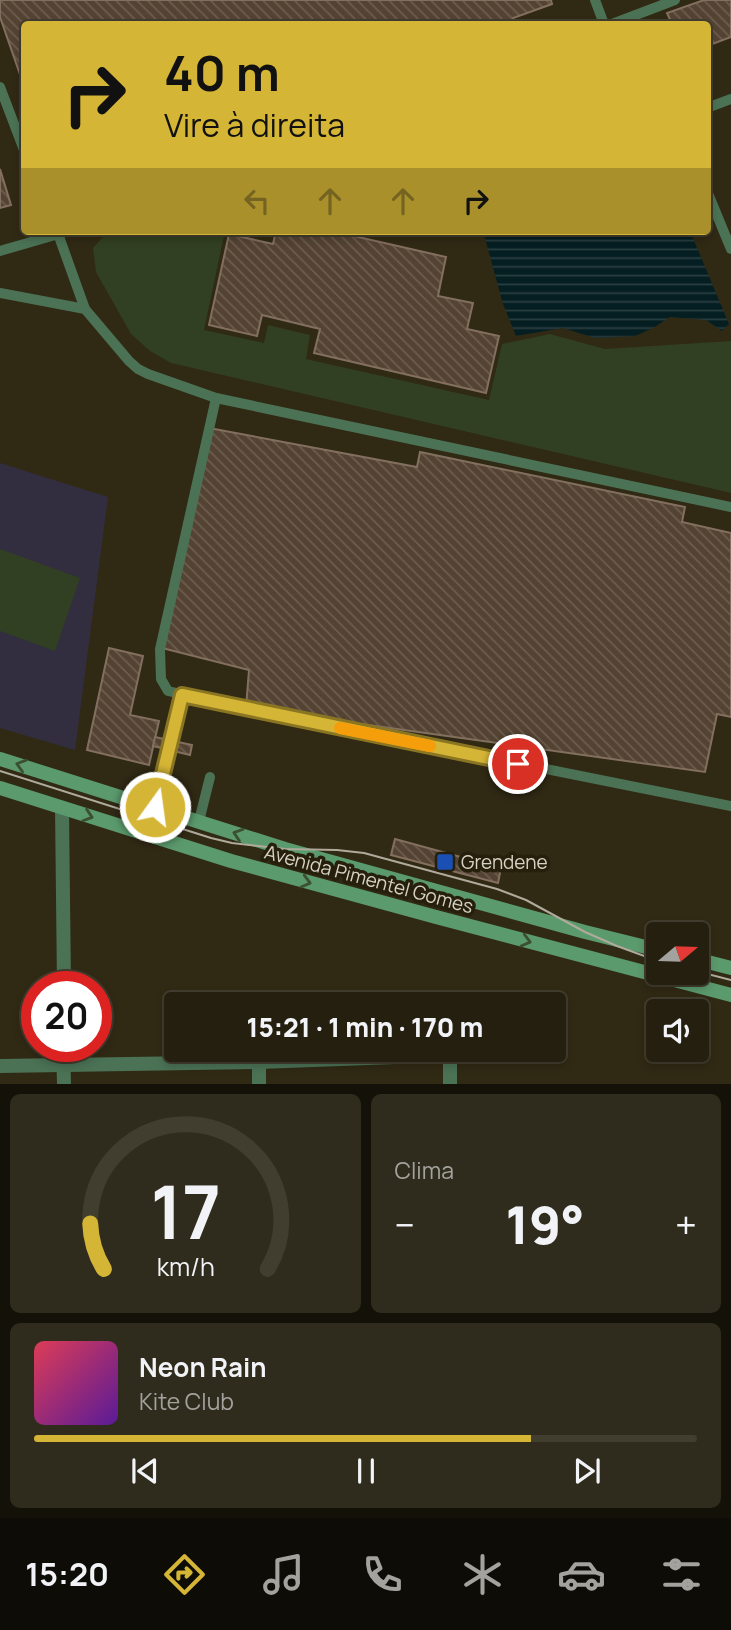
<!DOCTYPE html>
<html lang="pt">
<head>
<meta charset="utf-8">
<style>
  body { margin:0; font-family:Manrope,sans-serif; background:#302c1d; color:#f1f3f6; height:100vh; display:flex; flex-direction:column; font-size:26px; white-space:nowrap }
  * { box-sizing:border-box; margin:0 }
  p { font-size:23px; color:#a3a29e }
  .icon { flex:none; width:38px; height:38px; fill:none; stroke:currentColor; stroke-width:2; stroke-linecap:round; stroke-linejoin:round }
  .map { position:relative; height:1084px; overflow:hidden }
  .side { display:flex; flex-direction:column; gap:10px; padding:10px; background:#141108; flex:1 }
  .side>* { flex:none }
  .banner { position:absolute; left:21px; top:21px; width:690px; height:214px; border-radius:7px; box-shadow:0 4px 10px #0003,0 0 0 2px #413d2f; background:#d5b535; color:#111; overflow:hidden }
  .needle { width:46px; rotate:71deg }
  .tools { position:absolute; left:646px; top:922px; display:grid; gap:14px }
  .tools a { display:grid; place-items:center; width:63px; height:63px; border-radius:7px; background:#241f0f; box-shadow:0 4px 10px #0003,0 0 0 2px #413d2f; font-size:35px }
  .speed { position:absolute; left:21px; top:971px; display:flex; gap:14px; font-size:35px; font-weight:700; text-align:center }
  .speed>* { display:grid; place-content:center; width:91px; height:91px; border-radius:50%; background:#241f0f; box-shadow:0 4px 10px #0003,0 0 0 2px #413d2f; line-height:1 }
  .speed .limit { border:10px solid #d22; background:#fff; color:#111 }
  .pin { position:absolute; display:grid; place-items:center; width:60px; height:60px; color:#fff; margin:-30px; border:4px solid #fff; border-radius:50%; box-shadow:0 2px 7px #0007 }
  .me { position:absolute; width:77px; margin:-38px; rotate:14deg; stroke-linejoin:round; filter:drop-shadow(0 0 5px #0008) }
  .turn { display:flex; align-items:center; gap:24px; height:147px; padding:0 28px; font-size:32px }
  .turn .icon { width:91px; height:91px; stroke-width:2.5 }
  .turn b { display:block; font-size:49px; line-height:60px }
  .lanes { display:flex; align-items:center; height:66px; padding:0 28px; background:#0003; justify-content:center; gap:35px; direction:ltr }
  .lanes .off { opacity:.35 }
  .big { font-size:52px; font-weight:800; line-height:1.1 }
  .side .card { flex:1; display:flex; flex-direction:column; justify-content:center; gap:10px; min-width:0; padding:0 24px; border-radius:10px; background:#302c1d }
  .side .dial { align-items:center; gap:0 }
  .dial svg { height:182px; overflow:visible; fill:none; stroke:#413d2f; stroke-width:7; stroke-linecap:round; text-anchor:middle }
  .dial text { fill:#f1f3f6; stroke:none }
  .song { display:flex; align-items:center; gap:21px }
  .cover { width:84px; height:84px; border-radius:10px; background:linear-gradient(135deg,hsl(350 70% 55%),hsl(270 70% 35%)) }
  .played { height:7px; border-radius:4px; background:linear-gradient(90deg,#d5b535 75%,#413d2f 75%) }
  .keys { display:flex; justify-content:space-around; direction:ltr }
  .heat { display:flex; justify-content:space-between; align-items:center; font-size:38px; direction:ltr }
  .side .tiles { flex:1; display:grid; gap:10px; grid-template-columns:1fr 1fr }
  .card:last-child { grid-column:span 2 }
  .trip { position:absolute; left:164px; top:992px; width:402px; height:70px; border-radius:7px; background:#241f0f; box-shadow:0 4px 10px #0003,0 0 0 2px #413d2f; font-weight:800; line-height:70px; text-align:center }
  .dock { display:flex; height:112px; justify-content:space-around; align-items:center; background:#0e0c06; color:#a3a29e }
  .dock .icon { width:49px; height:49px }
  .dock .on { color:#d5b535 }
  .dock b { font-size:32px; color:#f1f3f6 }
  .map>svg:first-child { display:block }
</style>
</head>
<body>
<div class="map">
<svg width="731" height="1084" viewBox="0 0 731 1084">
  <defs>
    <pattern id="water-rules" width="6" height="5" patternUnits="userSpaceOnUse" patternTransform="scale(1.75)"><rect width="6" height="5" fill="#051e22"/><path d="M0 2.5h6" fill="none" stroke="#293e40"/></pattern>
    <pattern id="building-back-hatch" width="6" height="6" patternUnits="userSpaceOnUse" patternTransform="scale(1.75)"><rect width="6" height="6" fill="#544333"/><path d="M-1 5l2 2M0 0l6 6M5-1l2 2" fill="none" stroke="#6c5d4f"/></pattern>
  </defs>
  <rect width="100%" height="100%" fill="#302914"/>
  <!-- education -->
  <polygon fill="#322e3f" points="0,463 108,497 75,750 0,728"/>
  <!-- green -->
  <g fill="#313f22">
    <polygon points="108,231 225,231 204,330 264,343 268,325 310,335 306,359 489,400 502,344 550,334 605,349 731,341 731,493 171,363 150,351 131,334 96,272 93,248"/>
    <polygon points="0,549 80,578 55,651 0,631"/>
  </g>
  <!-- water -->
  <polygon fill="url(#water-rules)" points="483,231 690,231 729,324 722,331 706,320 670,317 653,328 635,336 595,338 563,328 516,336 503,304"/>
  <!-- building -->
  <g fill="url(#building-back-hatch)" stroke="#836f5e" stroke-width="2">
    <polygon points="0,0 551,0 552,4 513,18 515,24 24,24 24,86 0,17"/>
    <polygon points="704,0 731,0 731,37 707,46 707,24 672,24 667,13"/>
    <polygon points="0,169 11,205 0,208"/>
    <polygon points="276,231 332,231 446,257 438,296 473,303 467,329 499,336 486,393 314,353 320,329 262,315 257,336 209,325 229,234 273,244"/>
    <polygon points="209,428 417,467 420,452 685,507 682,522 731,533 731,717 717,714 705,772 246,708 249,670 162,648"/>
    <polygon points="109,648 143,656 130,715 159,721 149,765 87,750"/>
    <polygon points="155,737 192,745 190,755 153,746"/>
    <polygon points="395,839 501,868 498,883 391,855"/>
  </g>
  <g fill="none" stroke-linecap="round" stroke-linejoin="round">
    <!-- service -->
    <g stroke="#4b7255" stroke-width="10">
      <polyline points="595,0 604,24"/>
      <polyline points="612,24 675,0"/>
      <polyline points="0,87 24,150"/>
      <polyline points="707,108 731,99"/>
      <polyline points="707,191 731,249"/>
      <polyline points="57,231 85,309 129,361 138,369 148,374 216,398 731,507"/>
      <polyline points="0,251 69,231"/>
      <polyline points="0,293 85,309"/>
      <polyline points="216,398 160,649 161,679 168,691 241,708 731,806"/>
      <polyline points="155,807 182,695"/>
      <polyline points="199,821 210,777"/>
    </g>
    <!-- minor -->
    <g stroke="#4b7255" stroke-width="14">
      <polyline points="62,808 64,987"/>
      <polyline points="63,1046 64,1084"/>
      <polyline points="259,1062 259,1084"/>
      <polyline points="0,1066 259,1062 450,1055 450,1084"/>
    </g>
    <!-- secondary -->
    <g stroke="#5b9a6d" stroke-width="14">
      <polyline points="0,759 285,849 585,932 658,950"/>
      <polyline points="0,788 231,861 436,917 731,995"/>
      <polyline points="696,959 731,968"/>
    </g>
    <!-- tram -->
    <g stroke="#afaa9b" stroke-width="2">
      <polyline points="0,771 211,838 232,843 285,849 337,850 364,853 497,889 526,900 585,932 617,946 658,961"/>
      <polyline points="696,971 731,980"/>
    </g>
  </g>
  <!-- one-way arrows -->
  <defs><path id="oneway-chevron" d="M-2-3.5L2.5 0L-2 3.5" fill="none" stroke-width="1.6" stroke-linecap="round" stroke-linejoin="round" transform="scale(1.75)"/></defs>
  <g stroke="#3b5032">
    <use href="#oneway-chevron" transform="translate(21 765) rotate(-163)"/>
    <use href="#oneway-chevron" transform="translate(88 816) rotate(18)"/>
    <use href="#oneway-chevron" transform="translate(238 834) rotate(-162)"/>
    <use href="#oneway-chevron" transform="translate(306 882) rotate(15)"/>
    <use href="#oneway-chevron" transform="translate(526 941) rotate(15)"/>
  </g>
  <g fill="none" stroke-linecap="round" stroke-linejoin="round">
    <!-- route casing -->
    <g stroke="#8a7622" stroke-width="18">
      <polyline id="route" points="155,807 182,695 518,764"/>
    </g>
    <!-- route -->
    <use href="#route" stroke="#d5b535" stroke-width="12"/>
    <!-- slow -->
    <polyline stroke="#f59e0b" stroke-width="12" points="340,728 430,746"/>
  </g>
  <!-- markers -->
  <rect fill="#1a4fb4" stroke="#261f0b" stroke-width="2.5" x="436" y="853" width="18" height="18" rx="3.5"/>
  <g text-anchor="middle" stroke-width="7" stroke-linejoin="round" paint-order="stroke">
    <!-- poi labels -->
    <g font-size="19" fill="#d5d1c4" stroke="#261f0b" text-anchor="start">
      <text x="461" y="869">Grendene</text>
    </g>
    <!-- street labels -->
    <g font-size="19" fill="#d5d1c4" stroke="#261f0b">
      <text transform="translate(369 879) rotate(15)" y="7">Avenida Pimentel Gomes</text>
    </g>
  </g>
</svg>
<div class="tools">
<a><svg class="needle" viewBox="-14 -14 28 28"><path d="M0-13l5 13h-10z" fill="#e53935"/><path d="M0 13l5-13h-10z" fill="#a3a29e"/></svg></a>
<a><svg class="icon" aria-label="sound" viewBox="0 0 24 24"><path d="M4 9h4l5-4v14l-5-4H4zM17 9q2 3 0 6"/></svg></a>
</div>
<div class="speed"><div class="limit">20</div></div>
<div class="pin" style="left:518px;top:764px;background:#d93025"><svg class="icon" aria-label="arrive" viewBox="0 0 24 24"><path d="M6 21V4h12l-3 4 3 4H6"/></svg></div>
<svg class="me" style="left:155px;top:807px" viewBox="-20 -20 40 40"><circle r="17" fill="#d5b535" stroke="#fff" stroke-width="3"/><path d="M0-11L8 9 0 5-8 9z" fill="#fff"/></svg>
<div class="trip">15:21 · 1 min · 170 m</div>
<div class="banner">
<div class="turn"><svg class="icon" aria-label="right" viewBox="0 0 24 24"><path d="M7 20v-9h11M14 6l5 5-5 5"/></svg><div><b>40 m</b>Vire à direita</div></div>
<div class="lanes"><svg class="icon off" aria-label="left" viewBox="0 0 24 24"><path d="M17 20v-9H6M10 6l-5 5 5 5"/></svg><svg class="icon off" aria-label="ahead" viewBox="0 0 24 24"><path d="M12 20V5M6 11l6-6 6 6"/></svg><svg class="icon off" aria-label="ahead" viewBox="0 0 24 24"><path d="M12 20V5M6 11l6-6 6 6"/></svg><svg class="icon" aria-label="right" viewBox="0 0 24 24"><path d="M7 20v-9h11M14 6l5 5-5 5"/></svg></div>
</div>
</div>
<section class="side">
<div class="tiles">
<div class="card dial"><svg viewBox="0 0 100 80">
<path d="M14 69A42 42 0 1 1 86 69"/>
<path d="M14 69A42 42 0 0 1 8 49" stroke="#d5b535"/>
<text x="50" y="56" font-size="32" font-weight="700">17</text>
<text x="50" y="72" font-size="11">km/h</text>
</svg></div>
<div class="card"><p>Clima</p>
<div class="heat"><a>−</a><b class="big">19°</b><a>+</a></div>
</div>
<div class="card">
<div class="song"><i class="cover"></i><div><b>Neon Rain</b><p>Kite Club</p></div></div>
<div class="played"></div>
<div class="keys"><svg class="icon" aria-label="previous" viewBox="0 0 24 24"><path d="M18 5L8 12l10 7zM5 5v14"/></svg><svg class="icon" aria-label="pause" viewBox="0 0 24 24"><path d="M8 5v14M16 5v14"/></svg><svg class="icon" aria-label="next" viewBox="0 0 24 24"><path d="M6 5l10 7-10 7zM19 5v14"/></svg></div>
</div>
</div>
</section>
<nav class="dock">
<b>15:20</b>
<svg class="icon on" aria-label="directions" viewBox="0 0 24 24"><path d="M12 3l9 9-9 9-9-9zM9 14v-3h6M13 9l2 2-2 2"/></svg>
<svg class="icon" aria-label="music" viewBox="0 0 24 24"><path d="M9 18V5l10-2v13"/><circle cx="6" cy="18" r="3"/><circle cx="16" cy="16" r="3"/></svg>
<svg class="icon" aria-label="phone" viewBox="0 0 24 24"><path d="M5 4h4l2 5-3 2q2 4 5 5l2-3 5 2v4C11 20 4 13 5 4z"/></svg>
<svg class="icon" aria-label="climate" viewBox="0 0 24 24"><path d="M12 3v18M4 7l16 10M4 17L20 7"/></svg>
<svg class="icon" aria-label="car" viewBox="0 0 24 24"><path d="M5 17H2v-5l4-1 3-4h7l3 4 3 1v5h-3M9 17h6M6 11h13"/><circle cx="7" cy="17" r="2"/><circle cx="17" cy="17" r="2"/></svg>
<svg class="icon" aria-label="filters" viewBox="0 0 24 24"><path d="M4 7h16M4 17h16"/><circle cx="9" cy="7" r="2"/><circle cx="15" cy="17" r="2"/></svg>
</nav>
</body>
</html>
